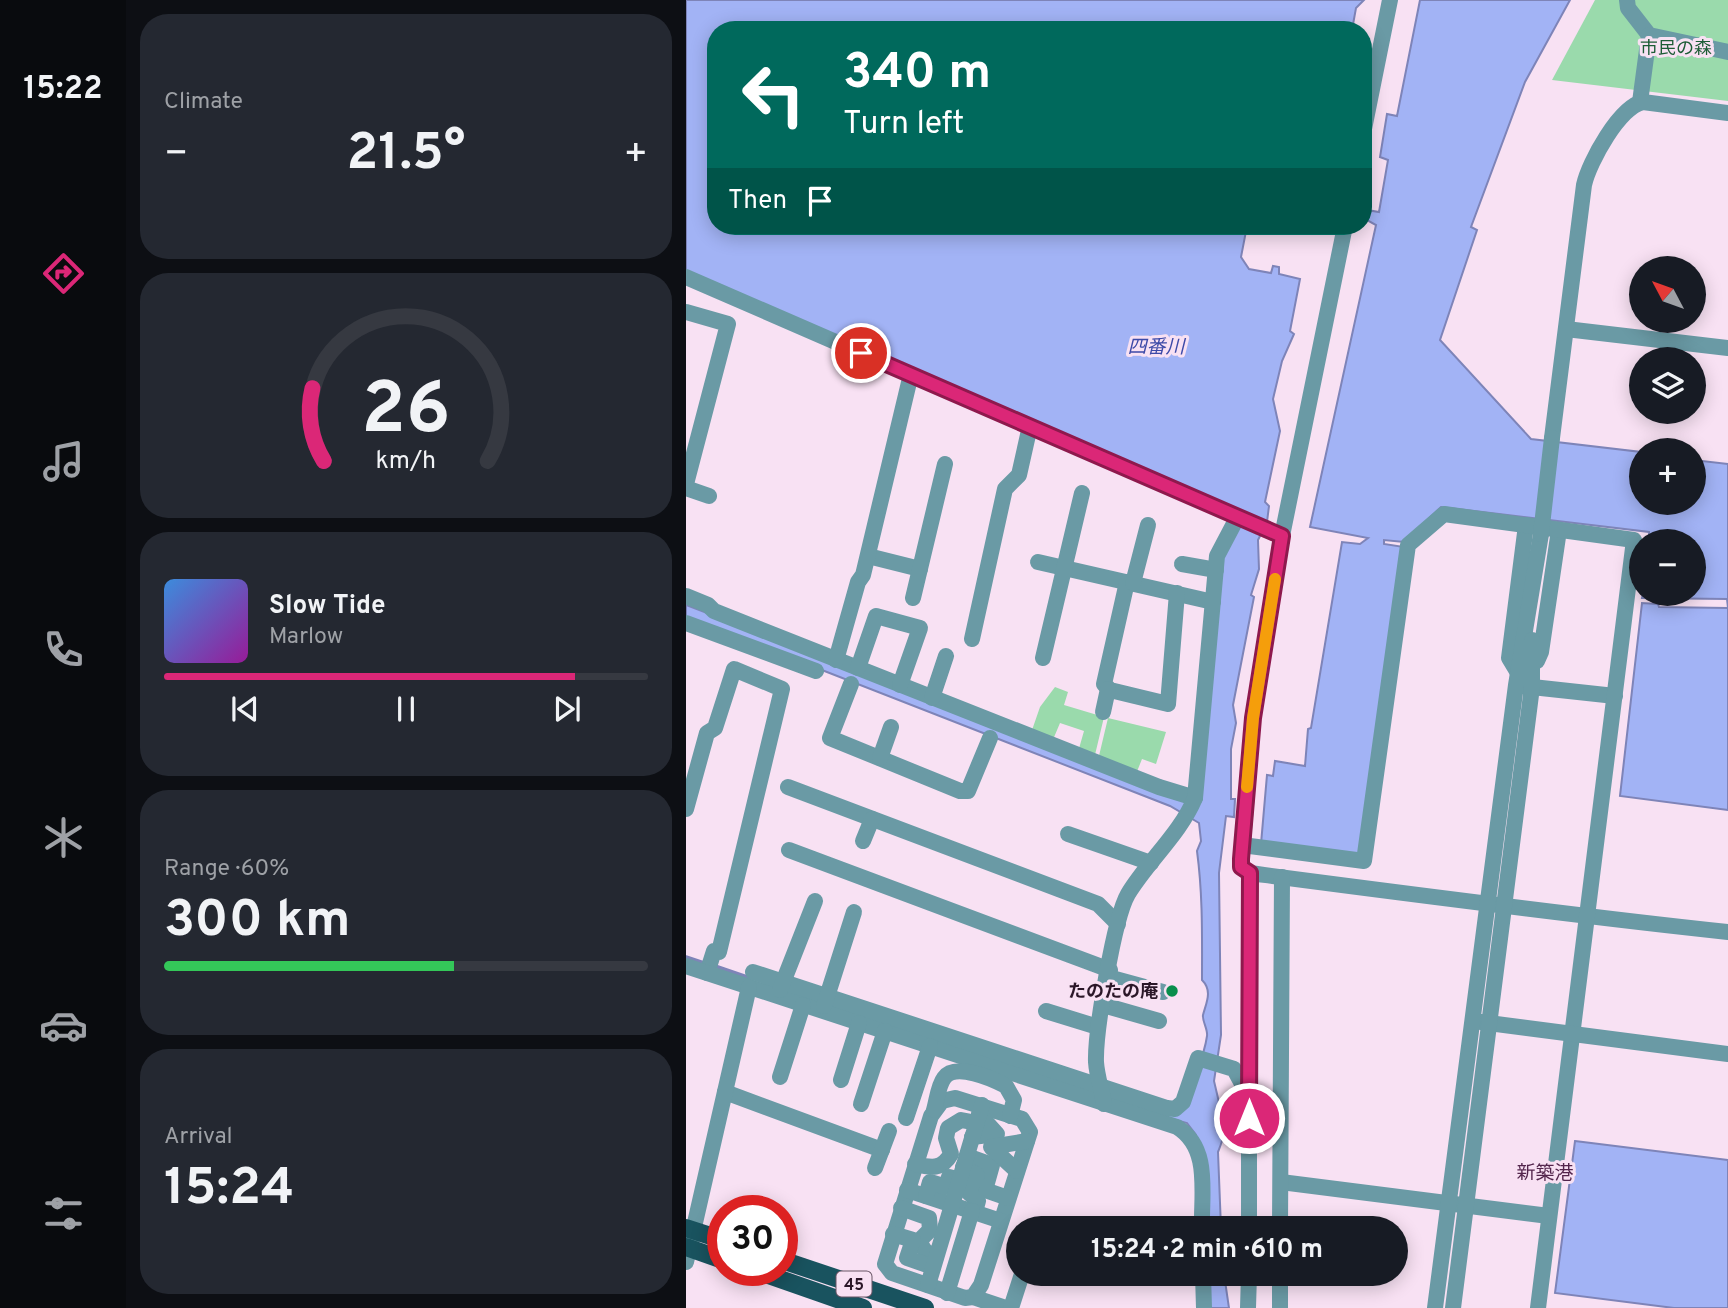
<!DOCTYPE html>
<html lang="en">
<head>
<meta charset="utf-8">
<style>
  body { margin:0; font-family:Overpass,"Noto Sans JP",sans-serif; background:#242831; color:#f1f3f6; height:100vh; display:flex; flex-direction:column; font-size:26px; white-space:nowrap }
  * { box-sizing:border-box; margin:0 }
  p { font-size:23px; color:#9ea1a6 }
  .icon { flex:none; width:38px; height:38px; fill:none; stroke:currentColor; stroke-width:2; stroke-linecap:round; stroke-linejoin:round }
  .map { position:relative; flex:1; overflow:hidden }
  .drawer { display:flex; flex-direction:column; gap:14px; padding:14px; background:#0d0f14; width:560px }
  .drawer>* { flex:none }
  .guide { position:absolute; left:21px; top:21px; width:665px; height:214px; border-radius:28px; box-shadow:0 4px 18px #0003; background:#00695c; color:#fff; overflow:hidden }
  .needle { width:46px; rotate:311deg }
  .fabs { position:absolute; left:943px; top:256px; display:grid; gap:14px }
  .fabs a { display:grid; place-items:center; width:77px; height:77px; border-radius:50%; background:#171b24; box-shadow:0 4px 18px #0003; font-size:35px }
  .speed { position:absolute; left:21px; top:1195px; display:flex; gap:14px; font-size:35px; font-weight:700; text-align:center }
  .speed>* { display:grid; place-content:center; width:91px; height:91px; border-radius:50%; background:#171b24; box-shadow:0 4px 18px #0003; line-height:1 }
  .speed .limit { border:10px solid #d22; background:#fff; color:#111 }
  .pin { position:absolute; display:grid; place-items:center; width:60px; height:60px; color:#fff; margin:-30px; border:4px solid #fff; border-radius:50%; box-shadow:0 2px 7px #0007 }
  .me { position:absolute; width:77px; margin:-38px; rotate:0deg; stroke-linejoin:round; filter:drop-shadow(0 0 5px #0008) }
  .turn { display:flex; align-items:center; gap:24px; height:147px; padding:0 21px; font-size:32px }
  .turn .icon { width:91px; height:91px; stroke-width:2.5 }
  .turn b { display:block; font-size:49px; line-height:60px }
  .then { display:flex; align-items:center; height:66px; padding:0 21px; background:#0003; gap:14px; font-size:26px }
  .big { font-size:52px; font-weight:700; line-height:1.1 }
  .drawer .widget { flex:1; display:flex; flex-direction:column; justify-content:center; gap:10px; min-width:0; padding:0 24px; border-radius:28px; background:#242831 }
  .drawer .dial { align-items:center; gap:0 }
  .dial svg { height:182px; overflow:visible; fill:none; stroke:#363941; stroke-width:7; stroke-linecap:round; text-anchor:middle }
  .dial text { fill:#f1f3f6; stroke:none }
  .song { display:flex; align-items:center; gap:21px }
  .cover { width:84px; height:84px; border-radius:10px; background:linear-gradient(135deg,hsl(210 70% 55%),hsl(300 70% 35%)) }
  .played { height:7px; border-radius:4px; background:linear-gradient(90deg,#db2777 85%,#363941 85%) }
  .keys { display:flex; justify-content:space-around; direction:ltr }
  .heat { display:flex; justify-content:space-between; align-items:center; font-size:38px; direction:ltr }
  .charge { height:10px; border-radius:5px; background:linear-gradient(90deg,#34c759 60%,#363941 0) }
  .trip { position:absolute; left:320px; top:1216px; width:402px; height:70px; border-radius:35px; background:#171b24; box-shadow:0 4px 18px #0003; font-weight:700; line-height:70px; text-align:center }
  main { display:flex; flex:1; min-height:0 }
  .menu { display:flex; flex-direction:column; width:126px; justify-content:space-around; align-items:center; background:#090b0e; color:#9ea1a6 }
  .menu .icon { width:49px; height:49px }
  .menu .on { color:#db2777 }
  .menu b { font-size:32px; color:#f1f3f6 }
  .map>svg:first-child { display:block }
</style>
</head>
<body>
<main>
<nav class="menu">
<b>15:22</b>
<svg class="icon on" aria-label="directions" viewBox="0 0 24 24"><path d="M12 3l9 9-9 9-9-9zM9 14v-3h6M13 9l2 2-2 2"/></svg>
<svg class="icon" aria-label="music" viewBox="0 0 24 24"><path d="M9 18V5l10-2v13"/><circle cx="6" cy="18" r="3"/><circle cx="16" cy="16" r="3"/></svg>
<svg class="icon" aria-label="phone" viewBox="0 0 24 24"><path d="M5 4h4l2 5-3 2q2 4 5 5l2-3 5 2v4C11 20 4 13 5 4z"/></svg>
<svg class="icon" aria-label="climate" viewBox="0 0 24 24"><path d="M12 3v18M4 7l16 10M4 17L20 7"/></svg>
<svg class="icon" aria-label="car" viewBox="0 0 24 24"><path d="M5 17H2v-5l4-1 3-4h7l3 4 3 1v5h-3M9 17h6M6 11h13"/><circle cx="7" cy="17" r="2"/><circle cx="17" cy="17" r="2"/></svg>
<svg class="icon" aria-label="filters" viewBox="0 0 24 24"><path d="M4 7h16M4 17h16"/><circle cx="9" cy="7" r="2"/><circle cx="15" cy="17" r="2"/></svg>
</nav>
<section class="drawer">
<div class="widget"><p>Climate</p>
<div class="heat"><a>−</a><b class="big">21.5°</b><a>+</a></div>
</div>
<div class="widget dial"><svg viewBox="0 0 100 80">
<path d="M14 69A42 42 0 1 1 86 69"/>
<path d="M14 69A42 42 0 0 1 9 37" stroke="#db2777"/>
<text x="50" y="56" font-size="32" font-weight="700">26</text>
<text x="50" y="72" font-size="11">km/h</text>
</svg></div>
<div class="widget">
<div class="song"><i class="cover"></i><div><b>Slow Tide</b><p>Marlow</p></div></div>
<div class="played"></div>
<div class="keys"><svg class="icon" aria-label="previous" viewBox="0 0 24 24"><path d="M18 5L8 12l10 7zM5 5v14"/></svg><svg class="icon" aria-label="pause" viewBox="0 0 24 24"><path d="M8 5v14M16 5v14"/></svg><svg class="icon" aria-label="next" viewBox="0 0 24 24"><path d="M6 5l10 7-10 7zM19 5v14"/></svg></div>
</div>
<div class="widget"><p>Range · 60%</p><b class="big">300 km</b><div class="charge"></div></div>
<div class="widget"><p>Arrival</p><b class="big">15:24</b></div>
</section>
<div class="map">
<svg width="1042" height="1308" viewBox="0 0 1042 1308">
  <rect width="100%" height="100%" fill="#f8e1f3"/>
  <!-- green -->
  <g fill="#9adaac">
    <polygon points="909,0 1042,0 1042,101 866,80"/>
    <polygon points="369,687 382,692 378,705 418,717 408,759 392,752 398,731 374,723 366,742 345,733 354,707"/>
    <polygon points="422,718 480,732 470,764 456,759 450,774 412,760"/>
  </g>
  <!-- water -->
  <g fill="#a2b3f5" stroke="#7e84b8" stroke-width="2">
    <path d="M 0,0 L 678,0 L 670,8 L 666,30 L 30,30 L 30,226 L 561,226 L 555,257 L 563,269 L 585,273 L 587,266 L 593,267 L 593,274 L 614,279 L 604,331 L 608,334 L 596,361 L 587,399 L 594,431 L 579,502 L 583,506 L 581,522 L 572,540 L 573,569 L 565,595 L 568,597 L 547,705 L 550,723 L 545,749 L 545,799 L 549,799 L 548,817 L 540,816 L 533,873 L 535,1035 L 528,1081 L 535,1111 L 530,1112 C 533,1137 543,1125 532,1152 L 535,1228 L 522,1228 L 510,1135 L 501,1123 L 430,1103 L 489,1112 C 501,1088 517,1064 521,1036 C 522,1029 516,1021 517,1015 C 520,1003 527,991 516,980 C 516,938 517,896 511,851 L 515,841 L 513,823 L 484,806 L 0,617 L 0,605 L 512,802 L 534,554 L 556,515 L 0,272 Z"/>
    <polygon points="734,0 884,0 839,82 785,227 791,230 754,340 845,439 955,452 956,502 1008,502 1008,460 1042,464 1042,810 934,796 956,603 972,604 973,607 1042,608 1041,599 956,598 957,593 1008,593 1008,541 963,541 963,532 755,507 718,542 698,540 698,544 718,547 674,857 575,844 581,775 587,776 589,761 619,766 622,729 625,728 656,542 674,544 682,538 624,527 690,225 679,219 681,210 693,212 702,160 694,157 701,114 711,116"/>
    <polygon points="889,1141 1042,1160 1042,1308 988,1308 869,1293"/>
    <polygon points="523,1274 538,1274 543,1308 524,1308"/>
  </g>
  <g fill="none" stroke-linecap="round" stroke-linejoin="round">
    <!-- stream -->
    <g stroke="#7e84b8" stroke-width="3.5">
      <polyline points="0,957 18,963"/>
      <polyline points="29,966 64,978"/>
    </g>
    <!-- minor -->
    <g stroke="#6a9aa5" stroke-width="16">
      <polyline points="941,0 942,8 963,35 1042,52"/>
      <polyline points="954,102 963,35"/>
      <polyline points="677,134 704,0"/>
      <path d="M 659,226 L 596,536 L 567,718 L 555,867 L 563,873 C 723,894 882,915 1042,932"/>
      <polyline points="0,277 596,536"/>
      <polyline points="0,312 42,324 0,484"/>
      <polyline points="880,329 1042,348"/>
      <path d="M 866,438 L 898,185 C 903,162 934,106 957,102 L 1042,113"/>
      <polyline points="0,488 23,496"/>
      <polyline points="182,556 234,569"/>
      <polyline points="352,562 527,602"/>
      <polyline points="496,564 530,570"/>
      <polyline points="441,582 418,684 424,690 482,704 491,593"/>
      <polyline points="447,583 462,525"/>
      <polyline points="0,596 22,605 28,611 473,787 509,798"/>
      <polyline points="227,598 259,464"/>
      <polyline points="0,623 130,671"/>
      <polyline points="286,639 319,489 333,475 344,426"/>
      <polyline points="357,658 396,493"/>
      <polyline points="150,660 172,582 177,575 225,374"/>
      <polyline points="851,661 855,652 873,530"/>
      <polyline points="172,668 190,616 234,628 214,685"/>
      <polyline points="832,673 823,658 840,525"/>
      <polyline points="165,684 144,738 274,791 282,791 304,738"/>
      <polyline points="837,686 929,696"/>
      <polyline points="246,698 260,656"/>
      <polyline points="417,712 422,689"/>
      <polyline points="194,758 205,727"/>
      <polyline points="102,787 412,904 432,924"/>
      <polyline points="0,809 21,733 29,728 48,669 96,689 33,952 28,951 21,973"/>
      <polyline points="382,834 465,863"/>
      <polyline points="177,841 186,819"/>
      <polyline points="556,845 678,861 722,545 758,514 948,540 852,1308"/>
      <polyline points="103,850 424,970"/>
      <path d="M 0,966 L 491,1127 C 525,1148 515,1193 516,1228"/>
      <polyline points="67,972 481,1108 489,1109 497,1102 512,1058 548,1069 562,1095"/>
      <polyline points="422,977 477,992"/>
      <polyline points="94,990 129,901"/>
      <polyline points="417,1005 473,1021"/>
      <polyline points="138,1006 168,912"/>
      <polyline points="360,1011 412,1027"/>
      <polyline points="795,1022 1042,1054"/>
      <polyline points="94,1077 117,1005"/>
      <polyline points="155,1080 173,1023"/>
      <polyline points="39,1092 196,1150"/>
      <polygon points="269,1098 336,1119 344,1132 295,1285 287,1297 279,1298 206,1273 199,1264 245,1116 256,1101"/>
      <polyline points="175,1104 199,1031"/>
      <path d="M 418,1104 C 416,1090 411,1077 410,1062 C 409,1033 428,918 442,894 C 462,861 494,834 509,798 L 531,556 L 551,518"/>
      <path d="M 248,1110 C 251,1100 252,1086 258,1078 C 269,1062 307,1079 320,1086 L 328,1100 L 324,1116"/>
      <polyline points="220,1118 244,1046"/>
      <polyline points="286,1137 311,1134 293,1114"/>
      <polyline points="281,1156 306,1165 299,1190 322,1198"/>
      <path d="M 229,1164 C 245,1168 256,1170 265,1154 L 260,1138 L 262,1128 L 275,1120 L 291,1123"/>
      <polyline points="277,1167 291,1175 282,1192 292,1201 289,1212"/>
      <polyline points="189,1168 203,1131"/>
      <polyline points="331,1171 305,1147 341,1141"/>
      <polyline points="595,1182 863,1216"/>
      <polyline points="221,1190 315,1221"/>
      <polyline points="240,1196 244,1182 260,1187 263,1177 271,1179"/>
      <polyline points="215,1208 243,1218 244,1230 233,1241 239,1251 250,1257"/>
      <polyline points="563,1228 563,873"/>
      <polyline points="594,1228 596,877"/>
      <polyline points="207,1234 227,1240 221,1258 247,1267"/>
      <polyline points="0,1262 63,987"/>
      <polyline points="517,1274 518,1308"/>
      <polyline points="242,1285 296,1105"/>
      <polyline points="261,1293 286,1211"/>
      <polyline points="287,1297 320,1308"/>
      <polyline points="325,1308 336,1274"/>
      <polyline points="562,1308 563,1274"/>
      <polyline points="594,1308 594,1274"/>
      <polyline points="749,1308 830,685 855,534"/>
      <polyline points="767,1308 846,687 846,640"/>
    </g>
    <!-- major -->
    <g stroke="#19535f" stroke-width="18">
      <polyline points="0,1228 37,1240"/>
      <polyline points="0,1247 37,1260"/>
      <polyline points="96,1260 239,1308"/>
      <polyline points="68,1270 177,1308"/>
    </g>
    <!-- minor-bridge -->
    <polyline stroke="#6a9aa5" stroke-width="16" points="855,534 866,438"/>
  </g>
  <g fill="none" stroke-linecap="round" stroke-linejoin="round">
    <!-- route casing -->
    <g stroke="#8e194d" stroke-width="18">
      <polyline id="route" points="175,353 596,536 567,718 555,859 555,867 564,873 563,1118"/>
    </g>
    <!-- route -->
    <use href="#route" stroke="#db2777" stroke-width="12"/>
    <!-- slow -->
    <polyline stroke="#f59e0b" stroke-width="12" points="561,787 567,718 589,579"/>
  </g>
  <!-- markers -->
  <circle fill="#098e4c" stroke="#f8e1f3" stroke-width="2.5" cx="486" cy="991" r="7"/>
  <g text-anchor="middle" stroke-width="6" stroke-linejoin="round" paint-order="stroke">
    <!-- shield labels -->
    <rect fill="#f8e1f3" stroke="#685465" stroke-width="2" x="150.5" y="1271.5" width="35" height="25" rx="5"/>
    <g font-size="16" font-weight="bold" fill="#2b1728">
      <text x="168" y="1290">45</text>
    </g>
    <!-- park labels -->
    <g font-size="18" fill="#1d5c36" stroke="#f8e1f3">
      <text x="990" y="54">市民の森</text>
    </g>
    <!-- poi labels -->
    <g font-size="18" font-weight="bold" fill="#2b1728" stroke="#f8e1f3" text-anchor="end">
      <text x="472" y="997">たのたの庵</text>
    </g>
    <!-- water labels -->
    <g font-size="19" font-style="italic" fill="#3d4aa8" stroke="#f8e1f3">
      <text x="470" y="353">四番川</text>
    </g>
    <!-- neighbourhood labels -->
    <g font-size="19" fill="#53254c" stroke="#f8e1f3">
      <text x="859" y="1179">新築港</text>
    </g>
  </g>
</svg>
<div class="fabs">
<a><svg class="needle" viewBox="-14 -14 28 28"><path d="M0-13l5 13h-10z" fill="#e53935"/><path d="M0 13l5-13h-10z" fill="#9ea1a6"/></svg></a>
<a><svg class="icon" aria-label="layers" viewBox="0 0 24 24"><path d="M12 4l9 5-9 5-9-5zM3 14l9 5 9-5"/></svg></a>
<a>+</a>
<a>−</a>
</div>
<div class="speed"><div class="limit">30</div></div>
<div class="pin" style="left:175px;top:353px;background:#d93025"><svg class="icon" aria-label="arrive" viewBox="0 0 24 24"><path d="M6 21V4h12l-3 4 3 4H6"/></svg></div>
<svg class="me" style="left:563px;top:1118px" viewBox="-20 -20 40 40"><circle r="17" fill="#db2777" stroke="#fff" stroke-width="3"/><path d="M0-11L8 9 0 5-8 9z" fill="#fff"/></svg>
<div class="trip">15:24 · 2 min · 610 m</div>
<div class="guide">
<div class="turn"><svg class="icon" aria-label="left" viewBox="0 0 24 24"><path d="M17 20v-9H6M10 6l-5 5 5 5"/></svg><div><b>340 m</b>Turn left</div></div>
<div class="then">Then<svg class="icon" aria-label="arrive" viewBox="0 0 24 24"><path d="M6 21V4h12l-3 4 3 4H6"/></svg></div>
</div>
</div>
</main>
</body>
</html>
